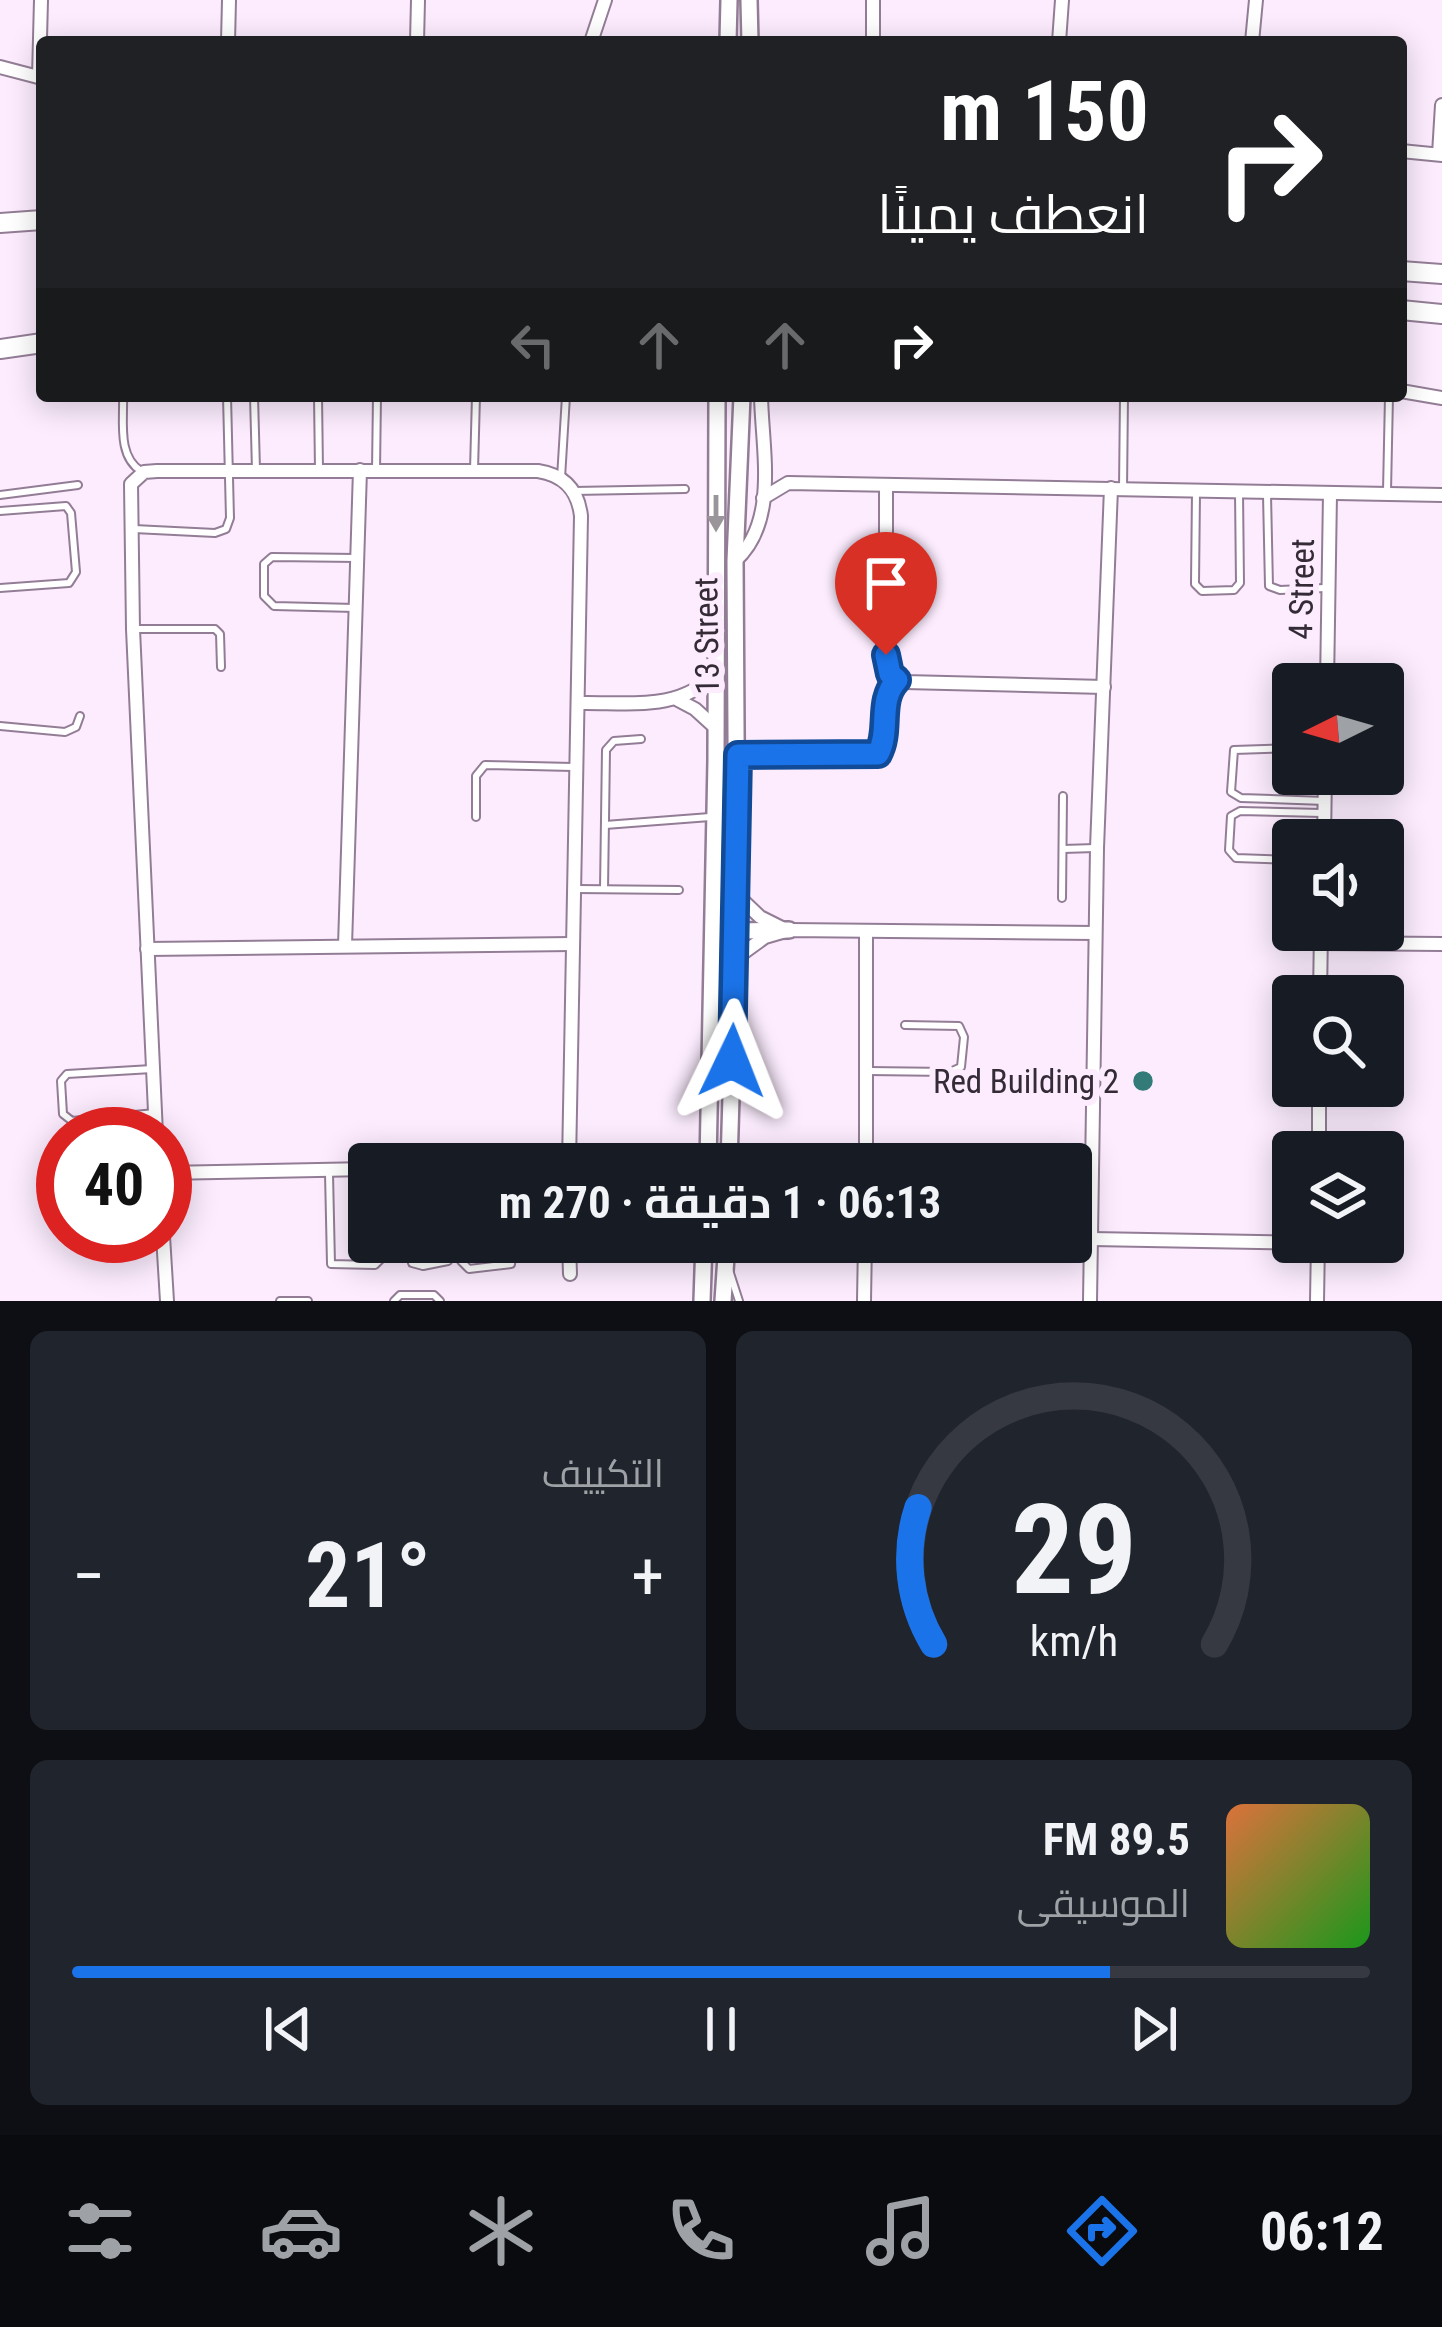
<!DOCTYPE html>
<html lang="ar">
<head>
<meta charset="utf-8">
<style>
  body { margin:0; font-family:"Roboto Condensed",Cairo,sans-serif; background:#20242c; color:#f1f3f6; direction:rtl; height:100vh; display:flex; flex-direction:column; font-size:45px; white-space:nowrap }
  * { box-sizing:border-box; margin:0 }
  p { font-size:39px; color:#9ea1a6 }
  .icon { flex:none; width:66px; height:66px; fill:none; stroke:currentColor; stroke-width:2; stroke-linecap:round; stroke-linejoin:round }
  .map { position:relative; height:1301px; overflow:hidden; direction:ltr }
  .side { display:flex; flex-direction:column; gap:30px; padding:30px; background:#0d0f14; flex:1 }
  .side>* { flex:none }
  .banner { position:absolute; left:36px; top:36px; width:1371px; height:366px; border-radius:12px; box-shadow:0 6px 30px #0003; direction:rtl; background:#202124; color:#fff; overflow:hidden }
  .needle { width:78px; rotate:265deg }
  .buttons { position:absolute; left:1272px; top:663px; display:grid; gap:24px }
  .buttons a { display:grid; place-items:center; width:132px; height:132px; border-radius:12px; background:#171b24; box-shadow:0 6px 30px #0003; font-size:60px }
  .speed { position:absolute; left:36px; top:1107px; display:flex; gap:24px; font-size:60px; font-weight:700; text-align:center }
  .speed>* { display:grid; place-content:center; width:156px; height:156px; border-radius:50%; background:#171b24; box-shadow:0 6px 30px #0003; line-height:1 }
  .speed .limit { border:18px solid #d22; background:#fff; color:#111 }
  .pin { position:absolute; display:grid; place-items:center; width:102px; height:102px; color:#fff; margin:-123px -51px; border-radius:50% 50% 50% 0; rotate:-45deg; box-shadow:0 0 12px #0007 }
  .pin .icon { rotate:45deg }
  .me { position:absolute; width:132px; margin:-66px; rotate:2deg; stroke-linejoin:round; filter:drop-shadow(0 0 9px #0008) }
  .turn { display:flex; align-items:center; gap:42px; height:252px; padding:0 60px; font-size:54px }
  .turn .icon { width:156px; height:156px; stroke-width:2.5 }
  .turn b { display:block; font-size:84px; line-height:102px }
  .lanes { display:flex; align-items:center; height:114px; padding:0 60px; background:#0003; justify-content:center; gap:60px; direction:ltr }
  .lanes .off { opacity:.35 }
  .big { font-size:90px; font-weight:700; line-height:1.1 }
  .side .card { flex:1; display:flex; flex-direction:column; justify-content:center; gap:18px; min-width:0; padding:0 42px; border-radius:18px; background:#20242c }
  .side .dial { align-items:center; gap:0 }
  .dial svg { height:312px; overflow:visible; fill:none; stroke:#363941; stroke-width:7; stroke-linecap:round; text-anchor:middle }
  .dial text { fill:#f1f3f6; stroke:none }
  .song { display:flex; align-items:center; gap:36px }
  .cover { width:144px; height:144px; border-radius:18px; background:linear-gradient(135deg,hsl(20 70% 55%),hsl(120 70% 35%)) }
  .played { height:12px; border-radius:6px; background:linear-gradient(90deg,#1a73e8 80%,#363941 80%) }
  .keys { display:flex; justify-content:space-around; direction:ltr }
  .heat { display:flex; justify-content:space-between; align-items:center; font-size:66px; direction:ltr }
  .side .tiles { flex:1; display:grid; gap:30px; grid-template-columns:1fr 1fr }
  .card:last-child { grid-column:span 2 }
  .trip { position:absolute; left:348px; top:1143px; width:744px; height:120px; border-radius:12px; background:#171b24; box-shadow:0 6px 30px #0003; font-weight:700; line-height:120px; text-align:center; direction:rtl }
  .tab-bar { display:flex; height:192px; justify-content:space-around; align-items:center; background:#090b0e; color:#9ea1a6 }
  .tab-bar .icon { width:84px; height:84px }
  .tab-bar .selected { color:#1a73e8 }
  .tab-bar b { font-size:54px; color:#f1f3f6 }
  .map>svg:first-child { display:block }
</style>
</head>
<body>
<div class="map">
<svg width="1442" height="1301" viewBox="0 0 1442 1301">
  <rect width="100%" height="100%" fill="#fcecfe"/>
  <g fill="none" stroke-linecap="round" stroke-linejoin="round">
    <!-- service casing -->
    <g stroke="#937d96" stroke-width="10">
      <g id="service">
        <path d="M 123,396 C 124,421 117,456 141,471"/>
        <polyline points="254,396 256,470"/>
        <polyline points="318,396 319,470"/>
        <polyline points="376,470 377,396"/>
        <polyline points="474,470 476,396"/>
        <polyline points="561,478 566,396"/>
        <polyline points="1123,489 1124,396"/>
        <polyline points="574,491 685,489"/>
        <polyline points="1387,491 1389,396"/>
        <polyline points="1196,493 1195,584 1202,591 1234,590 1240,583 1239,492"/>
        <polyline points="0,495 78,485"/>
        <polyline points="1267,495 1269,586 1280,590 1325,588"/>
        <polyline points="0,511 66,506 71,513 76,572 69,583 0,588"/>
        <polyline points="134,529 215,533 226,529 230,518 227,396"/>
        <polyline points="355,608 274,606 264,596 264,564 272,557 357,558"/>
        <polyline points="133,629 215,629 220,634 221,667"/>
        <polyline points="0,726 65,732 76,727 80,716"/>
        <polyline points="1293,748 1234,750 1231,792 1241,798 1325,801"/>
        <path d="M 739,755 L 877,753 C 891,730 877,701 897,680"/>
        <polyline points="476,817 476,776 485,765 573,767"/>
        <polyline points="605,825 710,817"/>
        <polyline points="1063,849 1095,848"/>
        <polyline points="1293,860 1236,858 1229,850 1231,816 1240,811 1322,813"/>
        <polyline points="577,889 679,890"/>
        <polyline points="604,889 606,750 614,741 641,739"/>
        <polyline points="1062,898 1063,796"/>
        <polyline points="152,1069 67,1074 61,1081 63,1114 72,1121 155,1113"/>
        <polyline points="868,1071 950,1072 961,1067 964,1037 959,1026 905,1025"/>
        <polyline points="134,1134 154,1133"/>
        <polyline points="329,1173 331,1264 375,1265 381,1259 381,1242"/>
        <polyline points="61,1217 63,1217"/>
        <polyline points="408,1242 412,1263 423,1266 448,1261 451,1242"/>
        <polyline points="461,1242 461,1261 469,1269 511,1264 514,1242"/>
        <polyline points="729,1270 739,1301"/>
        <polyline points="280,1301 308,1301"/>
        <polyline points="394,1301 400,1295 434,1295 440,1301"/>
      </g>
    </g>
    <!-- minor casing -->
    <g stroke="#937d96" stroke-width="16">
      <g id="minor">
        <polyline points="228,42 229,0"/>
        <polyline points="417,42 418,0"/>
        <polyline points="591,42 605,0"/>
        <polyline points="873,42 873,0"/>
        <polyline points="1059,42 1062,0"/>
        <polyline points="1252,42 1256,0"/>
        <polyline points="0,67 42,78"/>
        <polyline points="39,77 41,0"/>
        <polyline points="1401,151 1442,155"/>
        <polyline points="1439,154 1442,105"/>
        <polyline points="1401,391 1442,398"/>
        <polyline points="886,485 886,655 890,674 905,682 1104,687"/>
        <polyline points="763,498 788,483 1442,495"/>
        <path d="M 735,561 C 779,522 762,449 761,396"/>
        <polyline points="1327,684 1330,494"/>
        <polyline points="678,700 695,709 717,729"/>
        <path d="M 580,703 C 627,702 681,712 715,673"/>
        <polyline points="1324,840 1325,774"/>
        <polyline points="737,895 760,917 782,928"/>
        <polyline points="866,931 866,1164"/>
        <polyline points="1321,943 1442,944"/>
        <polyline points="345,946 360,470"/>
        <polyline points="147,949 572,944"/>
        <polyline points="736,958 765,937 789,930 1095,933"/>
        <polyline points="1320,996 1321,930"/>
        <path d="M 156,1134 L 133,629 L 131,484 L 144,472 L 157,471 L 538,471 C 564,475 578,490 581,516 L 569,1164"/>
        <polyline points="1319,1152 1319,1086"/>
        <polyline points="165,1173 369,1169"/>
        <polyline points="163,1236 167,1301"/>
        <polyline points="1092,1239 1318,1243"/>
        <polyline points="569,1242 570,1274"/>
        <polyline points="864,1301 865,1242"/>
        <polyline points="1090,1301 1097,848 1111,488"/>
        <polyline points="1317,1301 1318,1242"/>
      </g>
    </g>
    <!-- tertiary casing -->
    <g stroke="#937d96" stroke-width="20">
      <g id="tertiary">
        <polyline points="749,0 750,42"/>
        <polyline points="728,42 729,0"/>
        <polyline points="723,896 726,917 741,931 789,930"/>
        <polyline points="708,1164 716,760 717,396"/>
        <polyline points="729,1164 737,895 735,561 742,396"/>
        <polyline points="702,1301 704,1242"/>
        <polyline points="723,1301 727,1242"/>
      </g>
    </g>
    <!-- secondary casing -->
    <g stroke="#937d96" stroke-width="22">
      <g id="secondary">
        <polyline points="0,223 42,220"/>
        <polyline points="1401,271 1442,274"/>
        <polyline points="1401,310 1442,314"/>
        <polyline points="0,349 42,343"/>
      </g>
    </g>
    <!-- service -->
    <use href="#service" stroke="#fff" stroke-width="6"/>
    <!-- minor -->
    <use href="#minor" stroke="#fff" stroke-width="12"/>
    <!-- tertiary -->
    <use href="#tertiary" stroke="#fff" stroke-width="15"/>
    <!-- secondary -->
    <use href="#secondary" stroke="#fff" stroke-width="18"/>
  </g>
  <!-- one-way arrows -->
  <defs><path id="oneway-solid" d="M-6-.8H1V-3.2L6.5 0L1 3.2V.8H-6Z" transform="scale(3)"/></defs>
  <use fill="#9a959a" href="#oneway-solid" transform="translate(716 513) rotate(90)"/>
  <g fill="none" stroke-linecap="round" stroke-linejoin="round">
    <!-- route casing -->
    <g stroke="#114b97" stroke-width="30">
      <path id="route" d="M 732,1061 L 738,755 L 878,754 C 891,730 877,701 897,680 L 890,674 L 886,655"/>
    </g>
    <!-- route -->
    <use href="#route" stroke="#1a73e8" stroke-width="21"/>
  </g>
  <!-- markers -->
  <circle fill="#327b79" stroke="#fcecfe" stroke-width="4.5" cx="1143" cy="1081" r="12"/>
  <g text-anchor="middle" stroke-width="12" stroke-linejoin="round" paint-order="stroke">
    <!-- street labels -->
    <g font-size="33" fill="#352b36" stroke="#fcecfe">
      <text transform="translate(1301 589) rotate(-89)" y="12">4 Street</text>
      <text transform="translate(706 636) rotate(-91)" y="12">13 Street</text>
    </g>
    <!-- poi labels -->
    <g font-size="33" fill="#352b36" stroke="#fcecfe" text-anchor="end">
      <text x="1119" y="1093">Red Building 2</text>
    </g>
  </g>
</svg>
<div class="buttons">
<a><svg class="needle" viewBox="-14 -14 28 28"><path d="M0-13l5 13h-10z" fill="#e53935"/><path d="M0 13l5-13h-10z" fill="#9ea1a6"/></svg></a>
<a><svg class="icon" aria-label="sound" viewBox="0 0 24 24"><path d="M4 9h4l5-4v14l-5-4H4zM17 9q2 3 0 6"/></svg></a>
<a><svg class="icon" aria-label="search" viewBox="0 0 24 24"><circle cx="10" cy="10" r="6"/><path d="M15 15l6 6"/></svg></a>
<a><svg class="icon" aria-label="layers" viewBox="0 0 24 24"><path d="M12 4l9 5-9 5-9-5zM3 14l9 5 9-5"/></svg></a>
</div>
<div class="speed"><div class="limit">40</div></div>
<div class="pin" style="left:886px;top:655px;background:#d93025"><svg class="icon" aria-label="arrive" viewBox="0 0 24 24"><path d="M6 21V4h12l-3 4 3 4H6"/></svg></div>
<svg class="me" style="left:732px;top:1061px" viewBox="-20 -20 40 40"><path d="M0-17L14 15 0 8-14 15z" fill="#1a73e8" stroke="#fff" stroke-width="4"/></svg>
<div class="trip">06:13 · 1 دقيقة · 270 m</div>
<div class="banner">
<div class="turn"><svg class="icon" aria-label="right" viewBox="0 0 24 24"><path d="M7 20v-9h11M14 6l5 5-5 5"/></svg><div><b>150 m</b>انعطف يمينًا</div></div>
<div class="lanes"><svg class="icon off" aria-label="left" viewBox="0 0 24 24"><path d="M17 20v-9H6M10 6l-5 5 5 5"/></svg><svg class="icon off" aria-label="ahead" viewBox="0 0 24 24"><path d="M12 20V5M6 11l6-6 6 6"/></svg><svg class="icon off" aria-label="ahead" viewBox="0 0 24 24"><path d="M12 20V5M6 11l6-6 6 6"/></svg><svg class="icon" aria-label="right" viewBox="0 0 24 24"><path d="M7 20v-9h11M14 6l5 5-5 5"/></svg></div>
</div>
</div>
<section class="side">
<div class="tiles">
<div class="card dial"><svg viewBox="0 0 100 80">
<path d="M14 69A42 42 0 1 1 86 69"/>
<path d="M14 69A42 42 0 0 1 10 34" stroke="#1a73e8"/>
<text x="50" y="56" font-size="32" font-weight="700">29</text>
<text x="50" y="72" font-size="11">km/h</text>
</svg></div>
<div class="card"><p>التكييف</p>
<div class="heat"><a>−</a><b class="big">21°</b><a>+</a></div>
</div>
<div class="card">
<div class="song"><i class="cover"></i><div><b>89.5 FM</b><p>الموسيقى</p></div></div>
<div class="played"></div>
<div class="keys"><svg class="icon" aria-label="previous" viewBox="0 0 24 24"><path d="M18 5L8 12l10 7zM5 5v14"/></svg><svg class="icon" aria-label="pause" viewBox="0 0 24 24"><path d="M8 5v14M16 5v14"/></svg><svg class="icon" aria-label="next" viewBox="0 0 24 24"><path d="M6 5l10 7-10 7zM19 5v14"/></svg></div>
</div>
</div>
</section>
<nav class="tab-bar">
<b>06:12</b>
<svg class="icon selected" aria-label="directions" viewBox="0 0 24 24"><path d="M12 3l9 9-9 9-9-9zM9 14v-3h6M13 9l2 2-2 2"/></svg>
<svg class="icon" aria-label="music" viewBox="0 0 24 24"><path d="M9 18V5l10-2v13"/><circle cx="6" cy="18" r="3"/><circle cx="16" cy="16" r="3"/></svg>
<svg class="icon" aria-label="phone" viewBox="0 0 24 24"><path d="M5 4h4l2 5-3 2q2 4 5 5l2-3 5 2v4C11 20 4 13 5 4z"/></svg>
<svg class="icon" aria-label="climate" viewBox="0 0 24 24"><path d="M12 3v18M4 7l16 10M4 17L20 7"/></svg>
<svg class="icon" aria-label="car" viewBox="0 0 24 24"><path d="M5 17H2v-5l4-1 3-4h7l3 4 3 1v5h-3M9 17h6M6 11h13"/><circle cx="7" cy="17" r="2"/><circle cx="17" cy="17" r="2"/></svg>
<svg class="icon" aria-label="filters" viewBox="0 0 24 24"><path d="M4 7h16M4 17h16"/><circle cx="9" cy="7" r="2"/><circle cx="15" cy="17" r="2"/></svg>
</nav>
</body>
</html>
